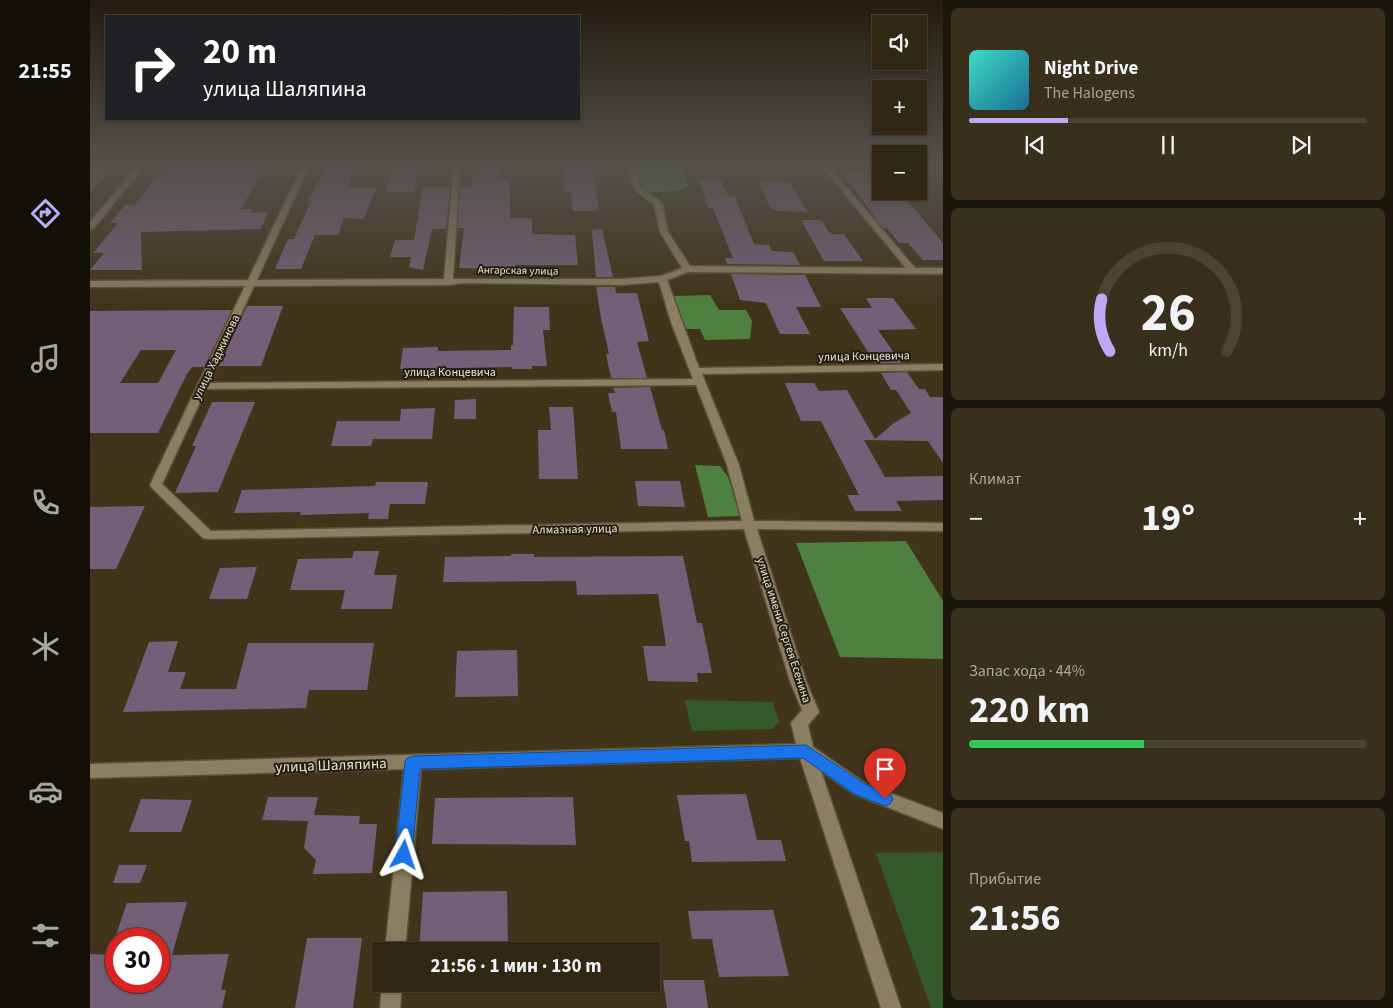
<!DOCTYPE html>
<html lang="ru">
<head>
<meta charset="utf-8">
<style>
  body { margin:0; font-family:"Source Sans 3",sans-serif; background:#38301d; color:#f1f3f6; height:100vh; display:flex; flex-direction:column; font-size:19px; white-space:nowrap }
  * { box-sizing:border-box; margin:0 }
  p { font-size:16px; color:#a8a6a0 }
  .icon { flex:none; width:28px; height:28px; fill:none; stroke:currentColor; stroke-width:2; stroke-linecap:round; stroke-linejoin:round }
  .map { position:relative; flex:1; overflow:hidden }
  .drawer { display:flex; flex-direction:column; gap:8px; padding:8px; background:#1a160b; width:450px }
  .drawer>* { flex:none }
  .guide { position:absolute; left:15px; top:15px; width:475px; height:105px; border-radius:0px; box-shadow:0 1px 4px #0004,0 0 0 1px #4b4434; background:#202124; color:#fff; overflow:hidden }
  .controls { position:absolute; left:782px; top:15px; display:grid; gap:10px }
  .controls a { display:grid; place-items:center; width:55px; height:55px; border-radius:0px; background:#302814; box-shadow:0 1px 4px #0004,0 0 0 1px #4b4434; font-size:25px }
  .speed { position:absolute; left:15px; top:928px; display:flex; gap:10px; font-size:25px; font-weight:700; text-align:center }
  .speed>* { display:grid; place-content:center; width:65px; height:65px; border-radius:50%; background:#302814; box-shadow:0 1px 4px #0004,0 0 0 1px #4b4434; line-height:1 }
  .speed .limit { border:8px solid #d22; background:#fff; color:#111 }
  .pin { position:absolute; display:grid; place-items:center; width:42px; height:42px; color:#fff; margin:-51px -21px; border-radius:50% 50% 50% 0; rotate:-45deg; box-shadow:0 0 5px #0007 }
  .pin .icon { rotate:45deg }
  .me { position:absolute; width:55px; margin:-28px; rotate:5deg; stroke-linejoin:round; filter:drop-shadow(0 0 4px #0008) }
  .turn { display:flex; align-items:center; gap:18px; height:105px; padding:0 15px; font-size:22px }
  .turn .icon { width:65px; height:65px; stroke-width:2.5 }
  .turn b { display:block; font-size:35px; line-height:42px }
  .big { font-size:38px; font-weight:700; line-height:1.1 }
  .drawer .widget { flex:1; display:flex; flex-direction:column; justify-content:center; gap:8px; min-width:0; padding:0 18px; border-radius:8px; background:#38301d }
  .drawer .dial { align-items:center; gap:0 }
  .dial svg { height:130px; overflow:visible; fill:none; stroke:#4b4434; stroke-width:7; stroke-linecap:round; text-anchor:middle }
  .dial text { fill:#f1f3f6; stroke:none }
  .song { display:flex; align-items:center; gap:15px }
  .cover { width:60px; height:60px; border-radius:8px; background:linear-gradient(135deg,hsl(170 70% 55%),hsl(200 70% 35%)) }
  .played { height:5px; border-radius:2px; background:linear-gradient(90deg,#bda9f5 25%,#4b4434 25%) }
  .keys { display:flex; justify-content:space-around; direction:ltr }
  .heat { display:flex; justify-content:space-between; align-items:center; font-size:28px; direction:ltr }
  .charge { height:8px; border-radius:4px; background:linear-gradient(90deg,#34c759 44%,#4b4434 0) }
  .trip { position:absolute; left:282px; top:942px; width:288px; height:50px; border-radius:0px; background:#302814; box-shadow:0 1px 4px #0004,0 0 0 1px #4b4434; font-weight:700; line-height:50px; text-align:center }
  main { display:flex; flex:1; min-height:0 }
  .tabs { display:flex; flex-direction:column; width:90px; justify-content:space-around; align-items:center; background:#131008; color:#a8a6a0 }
  .tabs .icon { width:35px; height:35px }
  .tabs .on { color:#bda9f5 }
  .tabs b { font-size:22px; color:#f1f3f6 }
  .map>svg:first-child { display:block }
</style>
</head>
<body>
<main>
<nav class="tabs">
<b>21:55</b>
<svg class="icon on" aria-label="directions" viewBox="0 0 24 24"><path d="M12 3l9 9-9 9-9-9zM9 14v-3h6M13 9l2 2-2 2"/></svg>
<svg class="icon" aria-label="music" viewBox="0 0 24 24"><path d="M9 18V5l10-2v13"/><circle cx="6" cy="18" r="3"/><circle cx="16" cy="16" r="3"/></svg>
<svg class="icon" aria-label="phone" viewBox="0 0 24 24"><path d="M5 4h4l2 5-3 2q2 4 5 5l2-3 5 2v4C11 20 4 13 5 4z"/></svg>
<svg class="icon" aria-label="climate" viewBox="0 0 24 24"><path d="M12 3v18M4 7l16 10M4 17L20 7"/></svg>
<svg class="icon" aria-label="car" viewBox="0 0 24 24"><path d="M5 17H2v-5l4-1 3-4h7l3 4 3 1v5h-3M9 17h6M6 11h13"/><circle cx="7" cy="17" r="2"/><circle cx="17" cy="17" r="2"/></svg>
<svg class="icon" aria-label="filters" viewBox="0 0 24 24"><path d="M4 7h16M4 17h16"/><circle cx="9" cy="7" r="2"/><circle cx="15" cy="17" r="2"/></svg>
</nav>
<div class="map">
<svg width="853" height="1008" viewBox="0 0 853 1008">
  <rect width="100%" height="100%" fill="#40351b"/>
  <!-- green -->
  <g fill="#335a28">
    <polygon points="595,700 683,702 689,722 682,729 602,731"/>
    <polygon points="853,852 853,1008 841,1008 786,853"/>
  </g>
  <!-- forest -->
  <g fill="#4e803f">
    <polygon points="561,164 563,167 590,168 598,186 590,191 555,192 545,180 546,165"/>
    <polygon points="620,295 629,310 656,310 662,321 660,339 615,340 610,329 592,329 580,296"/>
    <polygon points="605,465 630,466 638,477 651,516 618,517"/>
    <polygon points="816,541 853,601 853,659 750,657 706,543"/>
  </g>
  <!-- building -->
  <g fill="#736078" fill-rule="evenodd">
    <polygon points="0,164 27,164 0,192"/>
    <polygon points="80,164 177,164 151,209 162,209 161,213 178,212 171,229 51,232 52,270 0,270 14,253 3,253 28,223 20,223 35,205 44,205 72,171 74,171"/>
    <polygon points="238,164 265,164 257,188 286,188 274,219 254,218 248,235 225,235 211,269 185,269 198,239 204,239 221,201 218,201"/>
    <polygon points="303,164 330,164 324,192 296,192"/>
    <polygon points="384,164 409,164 408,180 420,180 420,218 442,218 442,234 485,235 488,265 425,265 425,269 369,268 374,228 368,228 370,187 380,187"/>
    <polygon points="483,167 502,167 509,209 505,209 505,211 483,211 481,192 475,192 472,169 483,169"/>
    <polygon points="753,173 791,173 791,192 810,192 853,243 853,260 833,260 818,243 809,243 797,228 793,228 789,223"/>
    <polygon points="609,179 631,180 638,196 645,197 664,244 679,245 682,251 703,252 710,265 637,264 635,258 643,258 623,208 618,208"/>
    <polygon points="668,182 700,182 718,212 686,211 685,209 681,209"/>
    <polygon points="333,187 360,187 356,229 342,229 333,270 319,267 321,257 300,257 305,240 324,240"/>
    <polygon points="711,220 732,220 739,232 742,234 754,234 773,261 734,261"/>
    <polygon points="512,229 523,277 506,277 502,230"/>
    <polygon points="641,274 715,275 731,307 706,307 720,334 690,334 676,303 650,300"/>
    <polygon points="506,287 525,287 526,293 547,293 559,341 547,342 557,378 521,378 516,354 519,354 511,318"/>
    <polygon points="776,298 803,298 826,329 788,330 811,363 785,363 750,308 782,308"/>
    <polygon points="157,306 193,306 171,366 129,366"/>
    <polygon points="424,307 459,307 460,330 453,330 457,366 442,366 442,369 422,369 422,367 310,369 313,348 348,347 348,351 421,350 421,345 423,345"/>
    <path d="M 142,310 L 114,367 L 102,367 L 97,374 L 68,433 L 0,433 L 0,311 ZM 51,350 L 86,350 L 68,383 L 30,383 Z"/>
    <polygon points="817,372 829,389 835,389 840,397 853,397 853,463 838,441 774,440 795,477 853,476 853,500 806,501 812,511 765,511 757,495 769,495 731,421 711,421 695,383 724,383 729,391 757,390 785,439 804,423 821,413 806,390 801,390 791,373"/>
    <polygon points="560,387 572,430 574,430 578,449 531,449 526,412 522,412 518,393 525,393 523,388"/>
    <polygon points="386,399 386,419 364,419 365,400"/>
    <polygon points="122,402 165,402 128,492 85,493 106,446 102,446"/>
    <polygon points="459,407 483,407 488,479 449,479 448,430 461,430"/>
    <polygon points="345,408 342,439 283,439 281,446 241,446 247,421 310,421 311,409"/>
    <polygon points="545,481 590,481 595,507 548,506"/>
    <polygon points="286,482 338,482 335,504 300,504 298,519 278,519 279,513 210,515 211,512 144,513 152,490 285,486"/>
    <polygon points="55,506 26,569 0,569 0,507"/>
    <polygon points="264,551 289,551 284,575 307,575 302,609 251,609 255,590 200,590 208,559 262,558"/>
    <polygon points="421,554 444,554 444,557 593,556 607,623 612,623 622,673 607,673 608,682 558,681 553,646 576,646 568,594 487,595 486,581 353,582 355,557 421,556"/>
    <polygon points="167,567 157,599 119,599 130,568"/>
    <polygon points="88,641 78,672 96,672 90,689 146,689 158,643 284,643 277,690 219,690 216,708 33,712 59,642"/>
    <polygon points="427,650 428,696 365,697 367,651"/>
    <polygon points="656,794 667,840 691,840 696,861 602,862 599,841 595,841 587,795"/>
    <polygon points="178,797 228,797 224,815 270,816 269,824 287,824 282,873 223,874 226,860 214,848 218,821 172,820"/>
    <polygon points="483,797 486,845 342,844 345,798"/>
    <polygon points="51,799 102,800 91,832 39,832"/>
    <polygon points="29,865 57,865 50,883 23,883"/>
    <polygon points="417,891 418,951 329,951 333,892"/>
    <polygon points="97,902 82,955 139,954 131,990 136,990 132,1008 0,1008 0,954 26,955 26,981 69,981 69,935 26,935 37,903"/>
    <polygon points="683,910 699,976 629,977 622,939 602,939 598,911"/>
    <polygon points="217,938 272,938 263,1008 205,1008"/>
    <polygon points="573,980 614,980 618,1008 577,1008"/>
  </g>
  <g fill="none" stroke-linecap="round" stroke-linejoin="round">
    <!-- street casing -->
    <g stroke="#5a5139" stroke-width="3">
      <g id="street">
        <polygon points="49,164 56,164 3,229 0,229 0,222"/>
        <path d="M 213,164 L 220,164 L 167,280 L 354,279 L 364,164 L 370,164 L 363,279 L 531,279 L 571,276 L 592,268 L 570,232 L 564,204 C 545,191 539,189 540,164 L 546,164 C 547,194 553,186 572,203 L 578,232 L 600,266 L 816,268 L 730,164 L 737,164 L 825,268 L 853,268 L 853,274 L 598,272 L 577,280 L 609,368 L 853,364 L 853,370 L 612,374 L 649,465 L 664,521 L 853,523 L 853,531 L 667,529 L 716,681 L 729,712 L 718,725 L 723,747 L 776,784 L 853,813 L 853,829 L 764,794 L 731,771 L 811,1008 L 791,1008 L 710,758 L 331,769 L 315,951 L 295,951 L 314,769 L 0,778 L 0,764 L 706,744 L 701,723 L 712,710 L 700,681 L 654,529 L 118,539 L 113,538 L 62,488 L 60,485 L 155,286 L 0,287 L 0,281 L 158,280 ZM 569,282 L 581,322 L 603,379 L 119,383 L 164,286 L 358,285 L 374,283 L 531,285 ZM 606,385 L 637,465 L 652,521 L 121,531 L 72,484 L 116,389 Z"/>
        <polygon points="292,984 312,984 310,1008 290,1008"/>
      </g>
    </g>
    <!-- street -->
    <use href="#street" fill="#8b7e61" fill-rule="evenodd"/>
  </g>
  <!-- sky -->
  <linearGradient id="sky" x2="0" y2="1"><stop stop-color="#231d0f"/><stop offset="0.54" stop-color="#53514a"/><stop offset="1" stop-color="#53514a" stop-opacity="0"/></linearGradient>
  <rect width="853" height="305" fill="url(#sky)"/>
  <!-- route -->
  <polygon fill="#1a73e8" stroke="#114b97" points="716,745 775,784 800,794 803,799 800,804 795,806 764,794 713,758 330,769 322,855 320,860 314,863 308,860 305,855 315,762 317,758 323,756"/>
  <g text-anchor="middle" stroke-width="4" stroke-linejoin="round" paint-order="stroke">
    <!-- far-street labels -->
    <g font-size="11" fill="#ebe4d4" stroke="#231e12">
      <text transform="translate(428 270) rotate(1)" y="4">Ангарская улица</text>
    </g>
    <!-- street labels -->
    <g font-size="12" fill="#ebe4d4" stroke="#231e12">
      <text transform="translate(774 356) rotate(-1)" y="4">улица Концевича</text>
      <text transform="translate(126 357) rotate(-64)" y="4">улица Хаджинова</text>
      <text x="360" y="376">улица Концевича</text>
      <text transform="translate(485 529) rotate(-1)" y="4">Алмазная улица</text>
      <text transform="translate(694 630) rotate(72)" y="4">улица имени Сергея Есенина</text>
    </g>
    <!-- near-street labels -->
    <g font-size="15" fill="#ebe4d4" stroke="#231e12">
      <text transform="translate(241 765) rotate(-2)" y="5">улица Шаляпина</text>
    </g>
  </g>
</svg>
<div class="controls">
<a><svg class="icon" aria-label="sound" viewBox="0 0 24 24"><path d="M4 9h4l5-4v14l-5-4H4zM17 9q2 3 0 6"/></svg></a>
<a>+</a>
<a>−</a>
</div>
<div class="speed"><div class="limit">30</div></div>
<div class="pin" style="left:795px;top:799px;background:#d93025"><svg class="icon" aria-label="arrive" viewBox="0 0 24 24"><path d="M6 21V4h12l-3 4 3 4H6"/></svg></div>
<svg class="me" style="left:314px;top:855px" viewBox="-20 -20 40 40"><path d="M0-17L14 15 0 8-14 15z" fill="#1a73e8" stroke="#fff" stroke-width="4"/></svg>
<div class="trip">21:56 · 1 мин · 130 m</div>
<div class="guide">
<div class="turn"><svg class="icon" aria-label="right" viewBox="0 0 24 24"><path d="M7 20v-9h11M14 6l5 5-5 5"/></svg><div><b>20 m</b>улица Шаляпина</div></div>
</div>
</div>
<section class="drawer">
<div class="widget">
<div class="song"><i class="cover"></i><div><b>Night Drive</b><p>The Halogens</p></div></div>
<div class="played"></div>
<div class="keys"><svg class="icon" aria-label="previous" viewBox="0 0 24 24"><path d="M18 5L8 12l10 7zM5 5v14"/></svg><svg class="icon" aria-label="pause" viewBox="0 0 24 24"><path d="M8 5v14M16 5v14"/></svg><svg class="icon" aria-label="next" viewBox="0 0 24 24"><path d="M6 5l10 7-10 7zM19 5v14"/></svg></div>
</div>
<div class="widget dial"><svg viewBox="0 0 100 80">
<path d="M14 69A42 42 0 1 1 86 69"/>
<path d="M14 69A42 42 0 0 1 9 37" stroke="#bda9f5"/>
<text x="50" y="56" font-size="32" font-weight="700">26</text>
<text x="50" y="72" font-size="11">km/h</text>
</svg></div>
<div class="widget"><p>Климат</p>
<div class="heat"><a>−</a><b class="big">19°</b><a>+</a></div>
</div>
<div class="widget"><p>Запас хода · 44%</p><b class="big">220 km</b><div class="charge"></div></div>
<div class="widget"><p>Прибытие</p><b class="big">21:56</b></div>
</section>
</main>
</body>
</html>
